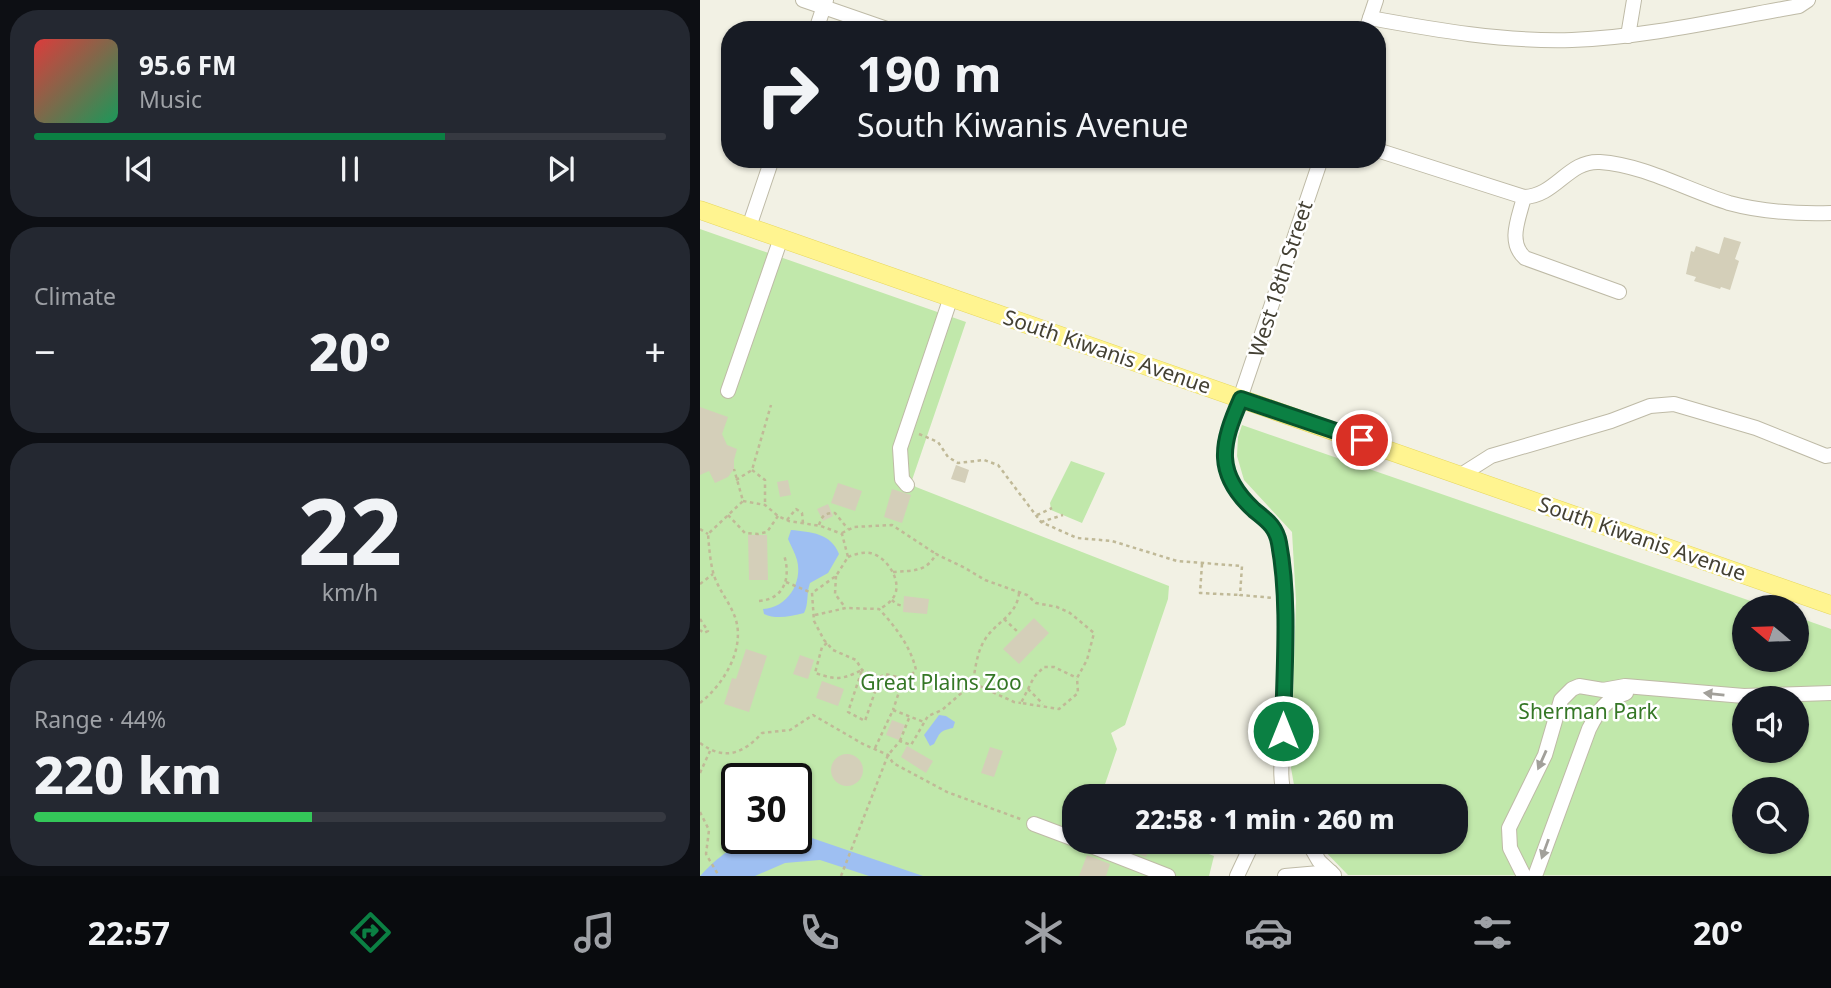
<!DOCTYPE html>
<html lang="en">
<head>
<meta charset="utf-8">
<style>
  body { margin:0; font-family:"Noto Sans",sans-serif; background:#242831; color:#f1f3f6; height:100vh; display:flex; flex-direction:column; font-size:26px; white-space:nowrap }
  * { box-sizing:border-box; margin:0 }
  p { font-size:23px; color:#9ea1a6 }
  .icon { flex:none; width:38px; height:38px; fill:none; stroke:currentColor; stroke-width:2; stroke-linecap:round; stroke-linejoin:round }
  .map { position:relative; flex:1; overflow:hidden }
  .drawer { display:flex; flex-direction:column; gap:10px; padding:10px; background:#0d0f14; width:700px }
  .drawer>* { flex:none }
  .top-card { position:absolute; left:21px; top:21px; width:665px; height:147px; border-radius:28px; box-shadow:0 2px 5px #0004; background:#171b24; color:#f1f3f6; overflow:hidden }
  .needle { width:46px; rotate:289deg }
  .controls { position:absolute; left:1032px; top:595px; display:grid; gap:14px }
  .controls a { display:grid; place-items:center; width:77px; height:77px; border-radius:50%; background:#171b24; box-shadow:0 2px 5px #0004; font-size:35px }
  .speed { position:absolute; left:21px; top:763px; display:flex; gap:14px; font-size:35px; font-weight:700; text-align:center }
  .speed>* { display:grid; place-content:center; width:91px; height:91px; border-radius:50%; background:#171b24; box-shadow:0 2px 5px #0004; line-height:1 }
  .speed .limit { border:4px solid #111; border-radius:10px; background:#fff; color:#111 }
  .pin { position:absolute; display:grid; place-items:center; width:60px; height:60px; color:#fff; margin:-30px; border:4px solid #fff; border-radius:50%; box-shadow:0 2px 7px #0007 }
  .me { position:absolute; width:77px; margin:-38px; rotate:0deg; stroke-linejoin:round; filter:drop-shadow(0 0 5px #0008) }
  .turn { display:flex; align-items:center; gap:24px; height:147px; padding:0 21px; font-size:32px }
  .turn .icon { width:91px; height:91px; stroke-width:2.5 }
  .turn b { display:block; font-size:49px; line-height:60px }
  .big { font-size:52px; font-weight:800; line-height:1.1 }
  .drawer .widget { flex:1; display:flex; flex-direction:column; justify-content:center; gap:10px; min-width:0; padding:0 24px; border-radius:28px; background:#242831 }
  .drawer .dial { align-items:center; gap:0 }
  .dial b { font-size:91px; line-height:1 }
  .song { display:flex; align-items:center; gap:21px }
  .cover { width:84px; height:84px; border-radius:10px; background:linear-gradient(135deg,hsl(0 70% 55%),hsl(150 70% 35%)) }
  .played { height:7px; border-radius:4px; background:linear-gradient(90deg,#0b8043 65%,#363941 65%) }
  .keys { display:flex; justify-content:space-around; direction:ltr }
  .heat { display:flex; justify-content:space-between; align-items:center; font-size:38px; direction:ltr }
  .charge { height:10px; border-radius:5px; background:linear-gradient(90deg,#34c759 44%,#363941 0) }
  .trip { position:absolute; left:362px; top:784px; width:406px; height:70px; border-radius:28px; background:#171b24; box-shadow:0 2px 5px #0004; font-weight:800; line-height:70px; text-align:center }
  .menu { display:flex; height:112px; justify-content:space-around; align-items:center; background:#090b0e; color:#9ea1a6 }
  .menu .icon { width:49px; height:49px }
  .menu .active { color:#0b8043 }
  .menu b { font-size:32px; color:#f1f3f6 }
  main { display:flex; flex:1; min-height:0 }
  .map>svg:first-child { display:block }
</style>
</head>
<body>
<main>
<section class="drawer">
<div class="widget">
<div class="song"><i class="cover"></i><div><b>95.6 FM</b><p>Music</p></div></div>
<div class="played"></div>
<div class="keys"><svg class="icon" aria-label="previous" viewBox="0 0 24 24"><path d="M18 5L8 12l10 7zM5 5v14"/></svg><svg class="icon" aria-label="pause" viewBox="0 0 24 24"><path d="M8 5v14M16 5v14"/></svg><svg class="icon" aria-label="next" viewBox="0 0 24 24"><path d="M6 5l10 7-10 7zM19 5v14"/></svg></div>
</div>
<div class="widget"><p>Climate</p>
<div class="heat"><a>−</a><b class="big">20°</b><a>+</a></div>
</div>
<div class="widget dial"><b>22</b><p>km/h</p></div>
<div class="widget"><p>Range · 44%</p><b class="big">220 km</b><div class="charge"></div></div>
</section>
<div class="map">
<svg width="1131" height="876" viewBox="0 0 1131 876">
  <rect width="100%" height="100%" fill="#f2f1e4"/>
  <!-- green -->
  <g fill="#c1e8ab" fill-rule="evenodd">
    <path d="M 0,229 L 266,322 L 211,483 L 216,487 L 469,586 L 468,599 L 425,725 L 411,733 L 417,749 L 401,796 L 374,796 L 374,842 L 478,842 L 514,856 L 509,876 L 0,876 ZM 37,779 L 96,779 L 96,838 L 37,838 Z"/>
    <path d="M 542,425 L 1068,607 L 1045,607 L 1045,660 L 1097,660 L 1097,617 L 1131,629 L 1131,876 L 648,875 L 616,842 L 756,842 L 756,796 L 596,796 L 591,768 L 596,601 L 592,532 L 544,480 L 537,456 L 538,437 ZM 1045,698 L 1097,698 L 1097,751 L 1045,751 ZM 1045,789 L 1097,789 L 1097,842 L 1045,842 Z"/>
    <polygon points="371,461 405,473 382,523 351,510 350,503"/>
  </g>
  <!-- water -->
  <g fill="#9ebff2">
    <path d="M 91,530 C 111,532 131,533 139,554 L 128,573 L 110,583 C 106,594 109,604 104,613 C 91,616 77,620 64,614 L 63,609 C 87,608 103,583 97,560 C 95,553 91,546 88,539 Z"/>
    <path d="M 239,715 L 246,716 L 255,722 L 253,728 C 238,731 240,734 234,744 L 230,746 L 224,735 Z"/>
    <path d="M 103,835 L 223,876 L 169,876 L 120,860 L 85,863 L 55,876 L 0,876 C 33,841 48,838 96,838 L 96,836 Z"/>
  </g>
  <!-- building -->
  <g fill="#d4cfb9">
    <polygon points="1024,237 1041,242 1035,259 1039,261 1030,290 1021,287 1020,289 994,281 996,277 986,274 991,251 994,252 996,246 1019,254"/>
    <polygon points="0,407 28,417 22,434 27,445 37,449 34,460 34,469 28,477 15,483 9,471 0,475"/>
    <polygon points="256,465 269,470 265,483 251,479"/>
    <polygon points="88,480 91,495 80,497 77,482"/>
    <polygon points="138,483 162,491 155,511 131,503"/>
    <polygon points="192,489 211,495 202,523 184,517"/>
    <polygon points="128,504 133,516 123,521 117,509"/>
    <polygon points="48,535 67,535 68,580 49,580"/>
    <polygon points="204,596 229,599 227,614 203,612"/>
    <polygon points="334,618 349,633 319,664 303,649"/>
    <polygon points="46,649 67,656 49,712 24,704 32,678 36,679"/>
    <polygon points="100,655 114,660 108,679 93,674"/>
    <polygon points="122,681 144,689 138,706 116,698"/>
    <polygon points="192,720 205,725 199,740 186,735"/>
    <polygon points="207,746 233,761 226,773 201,757"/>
    <polygon points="290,747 303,751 294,777 281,773"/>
    <circle cx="147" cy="770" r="16"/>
    <polygon points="407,842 451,842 446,857"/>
    <polygon points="387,855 410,864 406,876 379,876"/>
  </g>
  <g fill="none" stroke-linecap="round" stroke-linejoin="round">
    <!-- minor casing -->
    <g stroke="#bebaa6" stroke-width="16">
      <g id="minor">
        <polyline points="103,0 190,30"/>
        <path d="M 670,18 C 736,30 804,42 872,40 C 948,37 1024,19 1099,6 L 1108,0"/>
        <polyline points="116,30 126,0"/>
        <polyline points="666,30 676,0"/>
        <polyline points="928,36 934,0"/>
        <path d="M 677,150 L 824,197 C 856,196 868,160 900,162 C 944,165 987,190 1029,203 C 1062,212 1097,214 1131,213"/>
        <path d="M 824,197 C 819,218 807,242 825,258 L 919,292"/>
        <polyline points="49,227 72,159"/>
        <polyline points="28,391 81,238"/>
        <polyline points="761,475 791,456 911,421 950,406 974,404 1056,428 1126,456 1131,455"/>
        <polyline points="207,485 202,479 200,448 251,297"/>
        <path d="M 585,796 C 578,777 583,754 583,733 C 584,672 589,607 580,546 C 577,527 566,521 553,509 C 532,489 524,471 525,443 L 621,159"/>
        <polyline points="334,824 374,839"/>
        <polyline points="381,842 468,876"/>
        <polyline points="608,842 619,861 634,875"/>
        <polyline points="537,876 553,842"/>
        <polyline points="585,876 631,872"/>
        <polyline points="824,876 810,848 809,828 845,755 861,700 872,689 879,686 903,690 925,686 1044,696 1131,693"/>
        <path d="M 835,876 L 889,729 C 898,711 906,699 926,693"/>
      </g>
    </g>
    <!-- major casing -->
    <g stroke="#e6d75e" stroke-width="19">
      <polyline id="major" points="0,210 1131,605"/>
    </g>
    <!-- path -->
    <g stroke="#c0b997" stroke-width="2.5" stroke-dasharray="3.5 3.5" stroke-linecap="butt">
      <polyline points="219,434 238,442 248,457 258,463 284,460 298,465 341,522 377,538 412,541 477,561 542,566 540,595 574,598"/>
      <polyline points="52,470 65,480 65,505"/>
      <polyline points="36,480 52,470 71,405"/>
      <polyline points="43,501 65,505 78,516 89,521 121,526 142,534 148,557 136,576 112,593"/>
      <polyline points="28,515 45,533 58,534 67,532 78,516"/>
      <polyline points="337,515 352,508"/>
      <polyline points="87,520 96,509 102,513 103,523"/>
      <polyline points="341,522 363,515"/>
      <path d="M 119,525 C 122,516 124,513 135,513 L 148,529"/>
      <polyline points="0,529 8,534"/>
      <polyline points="142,533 154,527 192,525 236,554"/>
      <path d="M 148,557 C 155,554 163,552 170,553 C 187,556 204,583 193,598 C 190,603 184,606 180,609"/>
      <polyline points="502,564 500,593 540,595"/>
      <path d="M 193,572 C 212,570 226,573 236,554 L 265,568 L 285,580 L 327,595 L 336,603 L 357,607 L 370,613 L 394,633 L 387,660 L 377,678 L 378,693 L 359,709 L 321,703 L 334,677 L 344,667 L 354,667 L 377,678"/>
      <polyline points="136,576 135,594 145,607"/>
      <polyline points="86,582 112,593"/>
      <polyline points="0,584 13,574"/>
      <polyline points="112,593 114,621 124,640 133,650 156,660 162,670 180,677 165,721 148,712 162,670"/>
      <path d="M 319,593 C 317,616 295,622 284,641 C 277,653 275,669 273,683 L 314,702 L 321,703"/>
      <polyline points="192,600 196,604 203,606"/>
      <path d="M 59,601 C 85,599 91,577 84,555"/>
      <path d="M 115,615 L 146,608 L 179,609 C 195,626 211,647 216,670 L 201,686 L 193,710"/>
      <polyline points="0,619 8,631 4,633 0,630"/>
      <polyline points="304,619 319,633"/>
      <path d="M 127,643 L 122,647 L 115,673 C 137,680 141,680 162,670"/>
      <polyline points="180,677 185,674 206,679"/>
      <polyline points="328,689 343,704"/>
      <path d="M 0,703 C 24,684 46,648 35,617 C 29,601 17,588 13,572 C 10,560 9,546 8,534 L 43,501 L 34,469"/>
      <polyline points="200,741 209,718"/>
      <path d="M 0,743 C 24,761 43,754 62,733 L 90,730 L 113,715 L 163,744 L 188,755 L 193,763 L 247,792 L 323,820"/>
      <polyline points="175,748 193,710 224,722"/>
      <polyline points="0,773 10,751"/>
      <polyline points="0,812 9,830 6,854 19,876"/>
      <polyline points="141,876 188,755 200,741 211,745 228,716 242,710 273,683"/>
    </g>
    <!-- minor -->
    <use href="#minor" stroke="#fff" stroke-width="14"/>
    <!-- major -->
    <use href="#major" stroke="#fff490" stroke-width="18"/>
  </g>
  <!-- one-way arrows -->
  <defs><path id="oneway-solid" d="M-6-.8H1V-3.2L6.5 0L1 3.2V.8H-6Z" transform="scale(1.75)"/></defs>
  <g fill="#a2a09a">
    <use href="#oneway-solid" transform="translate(1014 694) rotate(-174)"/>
    <use href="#oneway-solid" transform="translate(842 760) rotate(114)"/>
    <use href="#oneway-solid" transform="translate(845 849) rotate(110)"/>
  </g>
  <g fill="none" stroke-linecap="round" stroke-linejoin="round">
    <!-- route casing -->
    <g stroke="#07532c" stroke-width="18">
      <path id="route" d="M 583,731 C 584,670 590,602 579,543 C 576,526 566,520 554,510 C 514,473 521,444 541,399 L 662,440"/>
    </g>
    <!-- route -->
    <use href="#route" stroke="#0b8043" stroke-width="12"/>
  </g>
  <g text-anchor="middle" stroke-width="5" stroke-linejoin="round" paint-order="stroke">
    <!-- street labels -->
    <g font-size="21" fill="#444134" stroke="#fff">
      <text transform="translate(581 279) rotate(-72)" y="7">West 18th Street</text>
      <text transform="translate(407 352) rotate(19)" y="7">South Kiwanis Avenue</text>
      <text transform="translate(942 539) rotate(19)" y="7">South Kiwanis Avenue</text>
    </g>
    <!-- park labels -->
    <g font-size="21" fill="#357726" stroke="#fff">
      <text x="241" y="690">Great Plains Zoo</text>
      <text x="888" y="719">Sherman Park</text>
    </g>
  </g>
</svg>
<div class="controls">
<a><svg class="needle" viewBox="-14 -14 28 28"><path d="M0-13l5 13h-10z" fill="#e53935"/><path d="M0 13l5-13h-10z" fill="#9ea1a6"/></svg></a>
<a><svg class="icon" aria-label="sound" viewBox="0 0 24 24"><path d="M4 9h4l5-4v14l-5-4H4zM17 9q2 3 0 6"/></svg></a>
<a><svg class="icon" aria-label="search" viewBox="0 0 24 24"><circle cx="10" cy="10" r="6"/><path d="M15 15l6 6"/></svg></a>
</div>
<div class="speed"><div class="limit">30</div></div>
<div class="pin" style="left:662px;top:440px;background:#d93025"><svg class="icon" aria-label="arrive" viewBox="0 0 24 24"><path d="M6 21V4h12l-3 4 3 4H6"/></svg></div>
<svg class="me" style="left:583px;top:731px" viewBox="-20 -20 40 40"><circle r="17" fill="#0b8043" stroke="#fff" stroke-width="3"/><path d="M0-11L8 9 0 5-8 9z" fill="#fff"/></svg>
<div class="trip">22:58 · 1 min · 260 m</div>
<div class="top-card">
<div class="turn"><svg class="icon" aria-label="right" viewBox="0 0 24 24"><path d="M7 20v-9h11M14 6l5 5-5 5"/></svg><div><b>190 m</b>South Kiwanis Avenue</div></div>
</div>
</div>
</main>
<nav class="menu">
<b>22:57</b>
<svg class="icon active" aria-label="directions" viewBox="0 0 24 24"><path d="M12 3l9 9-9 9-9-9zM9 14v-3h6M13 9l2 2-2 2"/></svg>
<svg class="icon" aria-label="music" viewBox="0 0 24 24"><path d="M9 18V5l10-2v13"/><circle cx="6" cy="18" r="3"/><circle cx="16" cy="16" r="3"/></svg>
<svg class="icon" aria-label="phone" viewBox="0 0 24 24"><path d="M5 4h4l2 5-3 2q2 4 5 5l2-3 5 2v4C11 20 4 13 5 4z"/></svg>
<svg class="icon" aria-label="climate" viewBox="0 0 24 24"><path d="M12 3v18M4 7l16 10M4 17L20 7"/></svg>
<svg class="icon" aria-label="car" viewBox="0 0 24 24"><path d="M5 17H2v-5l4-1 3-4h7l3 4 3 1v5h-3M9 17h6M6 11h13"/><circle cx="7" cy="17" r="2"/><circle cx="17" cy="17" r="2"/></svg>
<svg class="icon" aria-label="filters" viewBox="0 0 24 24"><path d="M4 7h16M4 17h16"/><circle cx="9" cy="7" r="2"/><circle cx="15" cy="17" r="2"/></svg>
<b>20°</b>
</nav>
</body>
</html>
